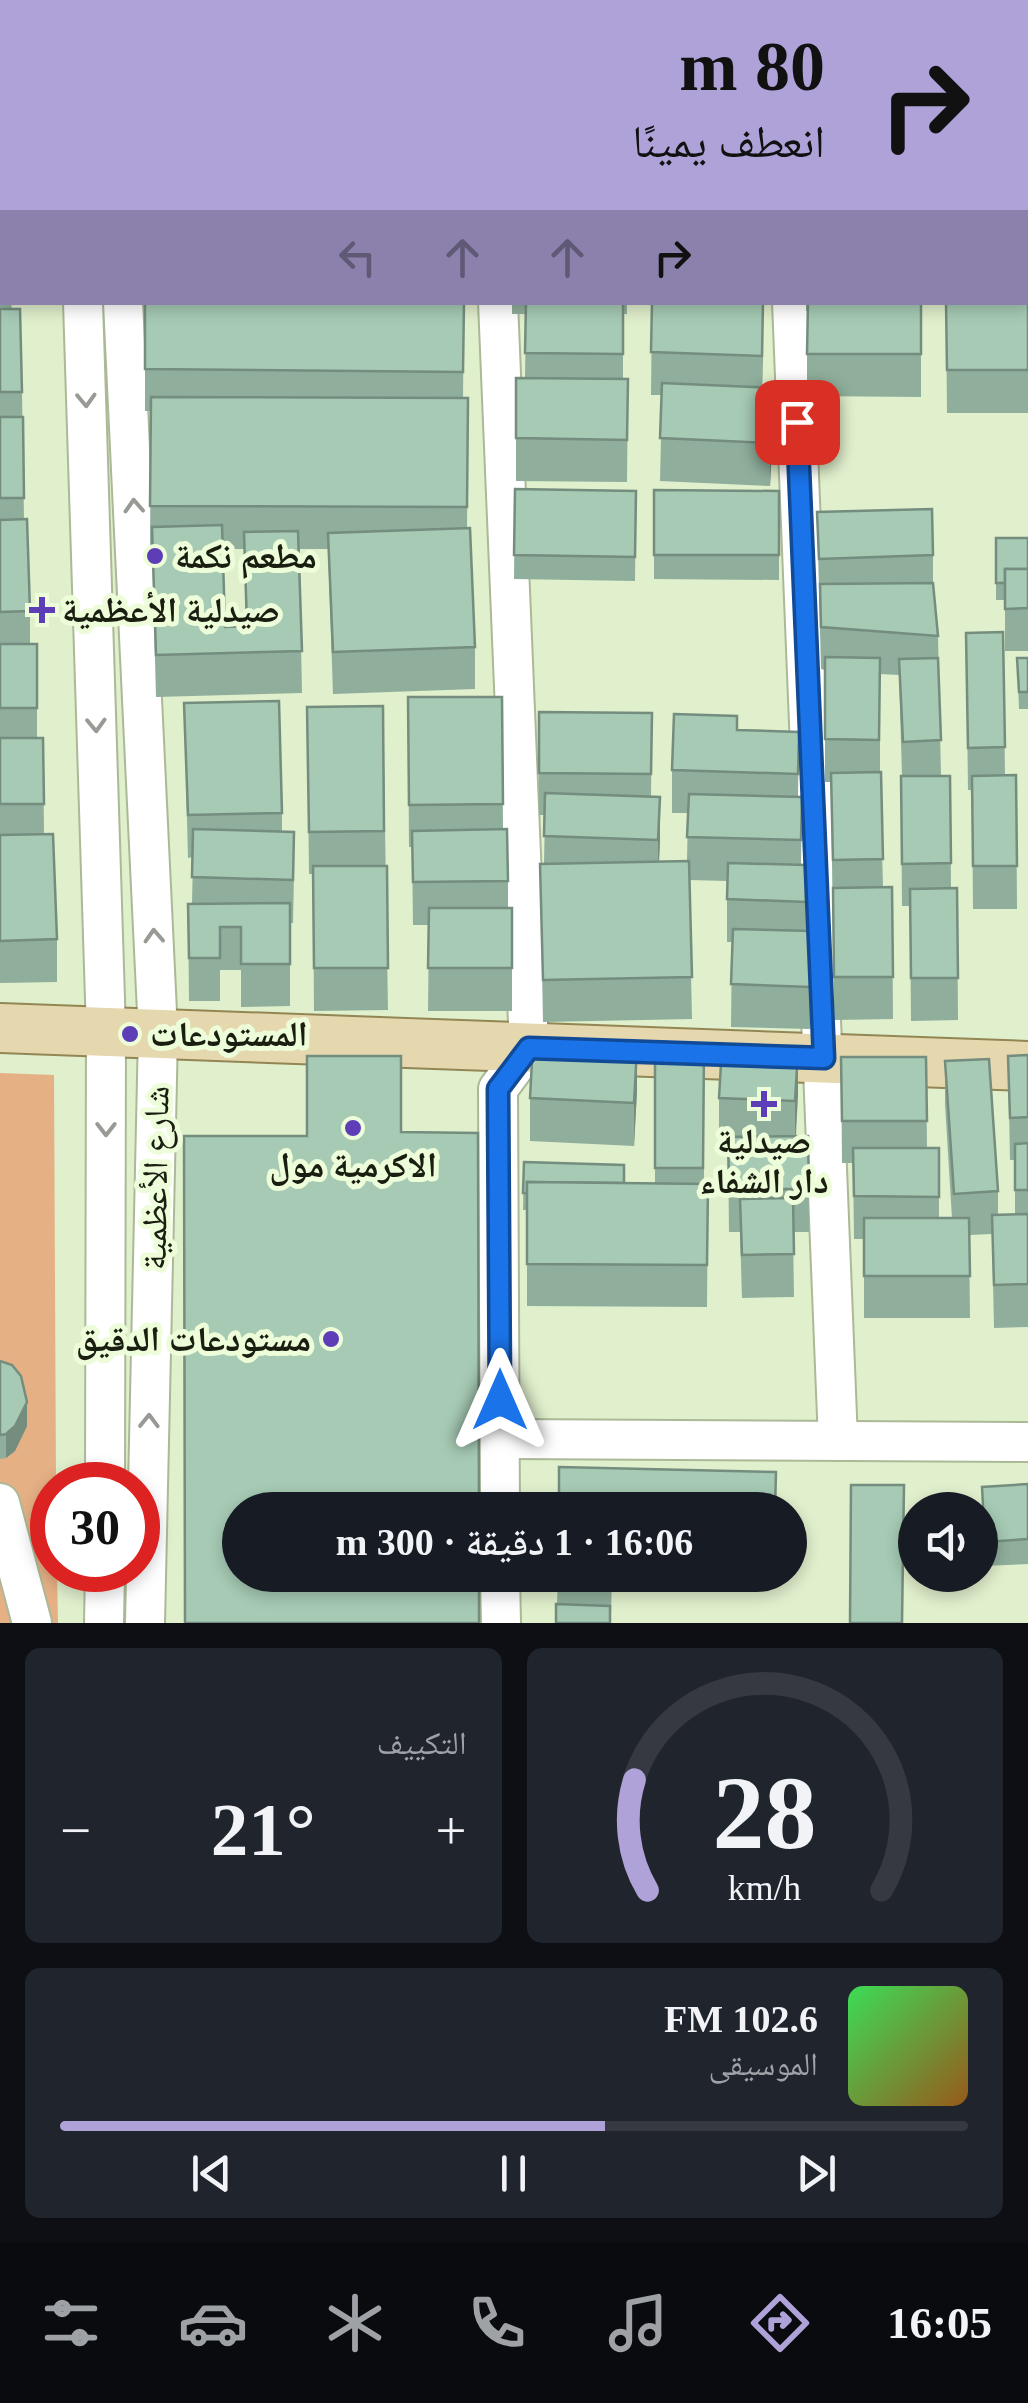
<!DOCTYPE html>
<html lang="ar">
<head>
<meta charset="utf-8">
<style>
  body { margin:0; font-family:"Times New Roman","Noto Naskh Arabic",serif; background:#20242c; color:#f1f3f6; direction:rtl; height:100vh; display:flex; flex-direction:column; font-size:38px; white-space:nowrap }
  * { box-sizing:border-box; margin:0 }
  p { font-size:32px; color:#9ea1a6 }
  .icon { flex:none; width:55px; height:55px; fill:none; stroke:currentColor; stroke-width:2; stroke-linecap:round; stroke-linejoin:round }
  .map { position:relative; height:1623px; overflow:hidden; direction:ltr }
  .side { display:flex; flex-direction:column; gap:25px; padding:25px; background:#0d0f14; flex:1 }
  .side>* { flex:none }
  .banner { position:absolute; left:0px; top:0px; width:1030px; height:305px; box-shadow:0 5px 15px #0003; direction:rtl; background:#afa2d9; color:#111; overflow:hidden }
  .fabs { position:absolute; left:898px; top:1492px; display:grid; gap:20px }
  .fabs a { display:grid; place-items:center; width:100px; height:100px; border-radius:50%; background:#171b24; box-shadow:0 5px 15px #0003; font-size:50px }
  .speed { position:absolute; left:30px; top:1462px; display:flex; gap:20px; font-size:50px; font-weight:700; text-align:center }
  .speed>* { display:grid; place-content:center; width:130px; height:130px; border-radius:50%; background:#171b24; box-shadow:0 5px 15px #0003; line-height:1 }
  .speed .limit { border:15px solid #d22; background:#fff; color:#111 }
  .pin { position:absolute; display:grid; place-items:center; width:85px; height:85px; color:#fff; margin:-42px; border-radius:20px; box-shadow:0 5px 15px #0006 }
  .me { position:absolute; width:110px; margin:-55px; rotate:0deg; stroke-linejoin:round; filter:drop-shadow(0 0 8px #0008) }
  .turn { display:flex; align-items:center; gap:35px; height:210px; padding:0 40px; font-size:45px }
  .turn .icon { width:130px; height:130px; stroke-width:2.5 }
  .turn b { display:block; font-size:70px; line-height:85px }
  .lanes { display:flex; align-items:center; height:95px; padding:0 40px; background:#0003; justify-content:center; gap:50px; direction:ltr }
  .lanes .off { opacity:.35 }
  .big { font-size:75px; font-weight:600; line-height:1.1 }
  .side .tile { flex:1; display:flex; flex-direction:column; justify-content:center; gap:15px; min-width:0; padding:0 35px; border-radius:15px; background:#20242c }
  .side .dial { align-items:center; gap:0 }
  .dial svg { height:260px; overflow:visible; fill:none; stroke:#363941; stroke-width:7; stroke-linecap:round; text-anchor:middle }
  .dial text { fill:#f1f3f6; stroke:none }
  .song { display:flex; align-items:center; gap:30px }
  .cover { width:120px; height:120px; border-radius:15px; background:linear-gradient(135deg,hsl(130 70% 55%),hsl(30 70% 35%)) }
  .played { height:10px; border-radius:5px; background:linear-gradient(90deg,#afa2d9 60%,#363941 60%) }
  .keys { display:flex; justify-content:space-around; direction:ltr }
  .heat { display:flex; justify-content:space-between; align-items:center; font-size:55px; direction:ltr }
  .side .tiles { flex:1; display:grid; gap:25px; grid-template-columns:1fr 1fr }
  .tile:last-child { grid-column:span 2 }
  .trip { position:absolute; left:222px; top:1492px; width:585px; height:100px; border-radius:50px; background:#171b24; box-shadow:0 5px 15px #0003; font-weight:600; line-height:100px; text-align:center; direction:rtl }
  .menu { display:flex; height:160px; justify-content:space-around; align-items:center; background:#090b0e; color:#9ea1a6 }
  .menu .icon { width:70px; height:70px }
  .menu .selected { color:#afa2d9 }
  .menu b { font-size:45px; color:#f1f3f6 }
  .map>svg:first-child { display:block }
</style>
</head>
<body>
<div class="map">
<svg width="1028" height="1623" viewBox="0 0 1028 1623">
  <rect width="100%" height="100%" fill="#e0efcc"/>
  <!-- green -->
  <polygon fill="#e6b085" points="0,1073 54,1075 56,1485 52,1485 52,1570 57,1570 58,1623 0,1623"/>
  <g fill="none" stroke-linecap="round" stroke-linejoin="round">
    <!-- minor casing -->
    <g stroke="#abb997" stroke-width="42">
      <g id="minor">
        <polyline points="74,0 74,2"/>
        <polyline points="108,0 108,2"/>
        <polyline points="256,0 307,2"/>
        <polyline points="484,0 484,2"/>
        <polyline points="779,0 779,2"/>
        <polyline points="83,302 106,1031 105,1485"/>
        <polyline points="123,302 158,1033 145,1623"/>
        <polyline points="498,302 529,1047 498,1089 500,1510"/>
        <polyline points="792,302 838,1441"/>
        <polyline points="500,1439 1028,1442"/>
        <polyline points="0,1503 32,1623"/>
        <polyline points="500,1575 501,1623"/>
        <polyline points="104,1623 105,1570"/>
      </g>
    </g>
    <!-- major casing -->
    <g stroke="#928655" stroke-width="52">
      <polyline id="major" points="0,1028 1028,1066"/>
    </g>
    <!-- minor -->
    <use href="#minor" stroke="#fff" stroke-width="38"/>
    <!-- major -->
    <use href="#major" stroke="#e5d8af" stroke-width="48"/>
  </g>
  <!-- wall -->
  <g fill="#8fae9b" fill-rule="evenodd">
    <polygon points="0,0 2,2 2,302 11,302 22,392 24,520 30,611 30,644 37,644 37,738 43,738 44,834 57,939 57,982 0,983"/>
    <polygon points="1028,203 1028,413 947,413 946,302 1028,302"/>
    <path d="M 145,302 L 464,302 L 463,398 L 468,398 L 467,528 L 475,647 L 475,689 L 333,694 L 328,549 L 299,549 L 302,693 L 156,697 L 152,548 L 150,548 L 151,411 L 145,411 ZM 223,549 L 244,549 L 246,626 L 225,627 Z"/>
    <polygon points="512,302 627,302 627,314 623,314 623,379 628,379 627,482 516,481 516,378 525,378 526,314 512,314"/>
    <polygon points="645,302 763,302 762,388 773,431 770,486 660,481 662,395 651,395 652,305 645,305"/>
    <polygon points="806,302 921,302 921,397 807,396 807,311 806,311"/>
    <polygon points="515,489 636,491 635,581 514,579"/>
    <polygon points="654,490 779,491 779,580 654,579"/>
    <polygon points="817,512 933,555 933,583 938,636 941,776 950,776 951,888 957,888 958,1020 911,1021 910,906 902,906 901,776 902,776 899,675 880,674 880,772 883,887 892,887 893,1019 834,1020 831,782 825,782 825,670 821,669"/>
    <polygon points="996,538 1028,538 1028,651 1005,651 1005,600 996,600"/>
    <polygon points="1003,632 1005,775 1016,775 1017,909 973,909 972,790 968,790 966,633"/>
    <polygon points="1017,658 1028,658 1028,709 1019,709"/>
    <polygon points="408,697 502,697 503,829 508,881 508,908 512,908 512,1011 428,1011 429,925 413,925 412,847 409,847"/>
    <polygon points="184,703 282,813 282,831 294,874 293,923 290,923 290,1006 241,1007 241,970 220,970 220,1001 189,1001 188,904 192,904 193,857 188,858"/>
    <polygon points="383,706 388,1010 314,1011 313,874 309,874 307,707"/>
    <polygon points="539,712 652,713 651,797 660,840 659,861 687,861 688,813 672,813 672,770 737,730 799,732 798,797 802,797 801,865 806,865 806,931 812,973 810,1029 731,1027 732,942 727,942 727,881 689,880 692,1019 543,1022 540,864 544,864 545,815 539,815"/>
    <polygon points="655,1047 704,1047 704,1184 708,1184 707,1307 527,1306 527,1210 523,1210 524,1162 624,1183 655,1183"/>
    <polygon points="1028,1055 1028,1327 994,1328 992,1234 969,1235 970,1318 864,1318 864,1239 854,1239 853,1163 842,1163 841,1057 926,1057 927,1148 939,1148 939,1218 952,1218 945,1104 945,1061 998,1191 998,1215 1015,1215 1015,1160 1010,1160 1008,1056"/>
    <polygon points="637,1091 634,1146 530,1141 530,1098"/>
    <polygon points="798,1094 796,1137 808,1136 809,1232 793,1232 794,1297 742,1298 740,1232 729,1232 728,1141 719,1140 719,1098"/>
    <polygon points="0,1361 27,1426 15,1451 6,1458 0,1459"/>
    <polygon points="559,1467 775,1510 559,1510"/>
    <polygon points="1028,1484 1028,1564 985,1566 982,1487"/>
    <polygon points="558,1575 612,1575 611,1616 557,1604"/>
  </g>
  <!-- shaded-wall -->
  <g fill="#748d7e">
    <polygon points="763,302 763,342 762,398 762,356"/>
    <polygon points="773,388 773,431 770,486 770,443"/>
    <polygon points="660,797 660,840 658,882 658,840"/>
    <polygon points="812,931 812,973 810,1029 810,987"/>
    <polygon points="637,1048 637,1091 634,1146 634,1103"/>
    <polygon points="798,1051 798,1094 795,1144 795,1101"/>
    <polygon points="27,1402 27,1426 15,1451 6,1458 6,1434"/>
  </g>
  <!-- building -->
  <g fill="#a6cab4" stroke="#748d7e" stroke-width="2.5">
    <polygon points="0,0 36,0 36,2 2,2 2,8 0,8"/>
    <rect x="303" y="0" width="132" height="2"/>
    <rect x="0" y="11" width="2" height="68"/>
    <rect x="0" y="102" width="2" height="67"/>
    <rect x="0" y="197" width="2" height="73"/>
    <polygon points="1028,292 1028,370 947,370 946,302 1028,302"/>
    <polygon points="145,302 464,302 463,372 145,369"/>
    <polygon points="526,302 623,302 623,354 525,353"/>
    <polygon points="652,302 763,302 762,356 651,352"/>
    <polygon points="808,302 921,302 921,354 807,354"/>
    <polygon points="0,309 20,309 22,392 0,392"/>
    <polygon points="516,378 628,379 627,440 516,438"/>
    <polygon points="662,383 773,388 770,443 660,438"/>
    <polygon points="151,397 468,398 467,507 150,506"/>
    <polygon points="0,417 23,417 24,498 0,498"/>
    <polygon points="515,489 636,491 635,557 514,555"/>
    <polygon points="654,490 779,491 779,555 654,555"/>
    <polygon points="932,509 933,555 819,559 817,512"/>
    <polygon points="27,519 30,611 0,612 0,520"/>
    <polygon points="222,525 225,627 247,626 244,532 298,531 302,651 156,655 152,527"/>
    <polygon points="470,528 475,647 333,652 328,533"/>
    <polygon points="996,538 1028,538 1028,569 1005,569 1005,583 996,583"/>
    <polygon points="1005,569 1028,569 1028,608 1005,609"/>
    <polygon points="933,583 938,636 821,627 820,584"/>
    <polygon points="1003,632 1005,747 968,748 966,633"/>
    <rect x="0" y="644" width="37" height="64"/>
    <polygon points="825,657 880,658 879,740 825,739"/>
    <polygon points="938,658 941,740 903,742 899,659"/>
    <polygon points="1017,658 1028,658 1028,692 1019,692"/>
    <polygon points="408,697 502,697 503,804 409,805"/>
    <polygon points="279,701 282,813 188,815 184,703"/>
    <polygon points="383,706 384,831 309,832 307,707"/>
    <polygon points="539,712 652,713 651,774 539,773"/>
    <polygon points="674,714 737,716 737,730 799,732 798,774 672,770"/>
    <polygon points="0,738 43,738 44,804 0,804"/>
    <polygon points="881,772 883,859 833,860 831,773"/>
    <polygon points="1016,775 1017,866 973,866 972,776"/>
    <polygon points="901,776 950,776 951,863 902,864"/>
    <polygon points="545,793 660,797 658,840 544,836"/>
    <polygon points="689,794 802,797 801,840 687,837"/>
    <polygon points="193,829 294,832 293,880 192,877"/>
    <polygon points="507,829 508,881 413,882 412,831"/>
    <polygon points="53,834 57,939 0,941 0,835"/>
    <polygon points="689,861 692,977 543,980 540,864"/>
    <polygon points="728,863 806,865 806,902 727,899"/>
    <polygon points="313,866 387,866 388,968 314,968"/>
    <polygon points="892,887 893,977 834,977 833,888"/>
    <polygon points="957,888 958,978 911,978 910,889"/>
    <polygon points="290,903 290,964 241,964 241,927 220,927 220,958 189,958 188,904"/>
    <polygon points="429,908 512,908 512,968 428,968"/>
    <polygon points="733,929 812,931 810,987 731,984"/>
    <polygon points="533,1043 637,1048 634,1103 530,1098"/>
    <polygon points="655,1047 704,1047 703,1168 655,1168"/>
    <polygon points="722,1047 798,1051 795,1101 719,1098"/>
    <polygon points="1028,1055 1028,1117 1010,1118 1008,1056"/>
    <polygon points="307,1056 401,1056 401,1132 478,1133 479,1510 240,1510 240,1575 479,1575 479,1623 185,1623 184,1136 307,1136"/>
    <polygon points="841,1057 926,1057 927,1121 842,1121"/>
    <polygon points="989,1059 998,1191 954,1194 945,1061"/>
    <polygon points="808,1136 809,1189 729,1189 728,1137"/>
    <polygon points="1028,1143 1028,1190 1015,1190 1015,1144"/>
    <polygon points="853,1148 939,1148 939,1197 854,1196"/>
    <polygon points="524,1162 624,1165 624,1183 527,1182 527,1193 523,1193"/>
    <polygon points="527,1182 708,1184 707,1265 527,1264"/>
    <polygon points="793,1198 794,1254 742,1255 740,1199"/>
    <polygon points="1028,1214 1028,1284 994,1285 992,1215"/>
    <polygon points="864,1218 969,1218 970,1276 864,1276"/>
    <polygon points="0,1361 12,1365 21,1376 27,1402 15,1426 6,1434 0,1435"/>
    <polygon points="559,1467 776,1472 775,1510 613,1506 613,1510 559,1510"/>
    <polygon points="1028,1484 1028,1539 985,1542 982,1487"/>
    <polygon points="851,1485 904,1485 902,1623 850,1623"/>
    <polygon points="558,1575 612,1575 611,1584 557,1583"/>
    <polygon points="556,1604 610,1606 610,1623 556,1623"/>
  </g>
  <!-- one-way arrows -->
  <defs><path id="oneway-chevron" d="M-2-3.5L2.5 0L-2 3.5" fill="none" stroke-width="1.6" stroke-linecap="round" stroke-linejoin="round" transform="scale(2.5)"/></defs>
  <g stroke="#989a94">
    <use href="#oneway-chevron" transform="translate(86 400) rotate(88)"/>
    <use href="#oneway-chevron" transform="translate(134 506) rotate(-93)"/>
    <use href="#oneway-chevron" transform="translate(96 725) rotate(88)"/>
    <use href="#oneway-chevron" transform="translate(154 936) rotate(-93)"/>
    <use href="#oneway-chevron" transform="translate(106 1129) rotate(90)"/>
    <use href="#oneway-chevron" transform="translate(149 1421) rotate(-89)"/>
  </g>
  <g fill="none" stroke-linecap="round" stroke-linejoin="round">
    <!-- route casing -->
    <g stroke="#114b97" stroke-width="25">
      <polyline id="route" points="500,1400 498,1089 529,1048 824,1058 797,422"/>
    </g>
    <!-- route -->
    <use href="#route" stroke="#1a73e8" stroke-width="18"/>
  </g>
  <!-- markers -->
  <g fill="#5e3eb6" stroke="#edfcd9" stroke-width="4">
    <circle cx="155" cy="556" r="10"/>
    <path d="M37 595h10v10h10v10h-10v10h-10v-10h-10v-10h10z"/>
    <circle cx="130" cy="1034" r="10"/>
    <path d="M759 1089h10v10h10v10h-10v10h-10v-10h-10v-10h10z"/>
    <circle cx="353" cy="1128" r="10"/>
    <circle cx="331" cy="1339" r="10"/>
  </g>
  <g text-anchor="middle" stroke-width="10" stroke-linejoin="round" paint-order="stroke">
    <!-- poi labels -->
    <g font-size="35" font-weight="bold" fill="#191e11" stroke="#edfcd9" text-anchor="start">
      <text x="175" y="568">مطعم نكمة</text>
      <text x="62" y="622">صيدلية الأعظمية</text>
      <text x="150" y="1046">المستودعات</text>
      <text x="764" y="1153" text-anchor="middle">صيدلية<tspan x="764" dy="40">دار الشفاء</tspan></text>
      <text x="353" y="1177" text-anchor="middle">الاكرمية مول</text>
      <text x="311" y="1351" text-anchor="end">مستودعات الدقيق</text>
    </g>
    <!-- street labels -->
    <g font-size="35" fill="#191e11" stroke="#edfcd9">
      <text transform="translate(155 1178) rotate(-89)" y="12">شارع الأعظمية</text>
    </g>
  </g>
</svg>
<div class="fabs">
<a><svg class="icon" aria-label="sound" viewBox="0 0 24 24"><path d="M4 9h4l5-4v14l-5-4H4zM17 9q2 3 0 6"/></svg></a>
</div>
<div class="speed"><div class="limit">30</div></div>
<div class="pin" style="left:797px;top:422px;background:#d93025"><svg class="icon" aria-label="arrive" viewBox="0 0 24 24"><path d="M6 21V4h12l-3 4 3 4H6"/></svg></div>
<svg class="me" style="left:500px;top:1400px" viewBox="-20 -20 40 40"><path d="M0-17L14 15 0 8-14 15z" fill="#1a73e8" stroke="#fff" stroke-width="4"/></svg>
<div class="trip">16:06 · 1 دقيقة · 300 m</div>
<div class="banner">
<div class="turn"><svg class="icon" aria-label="right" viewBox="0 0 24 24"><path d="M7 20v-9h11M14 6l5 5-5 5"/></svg><div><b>80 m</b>انعطف يمينًا</div></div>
<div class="lanes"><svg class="icon off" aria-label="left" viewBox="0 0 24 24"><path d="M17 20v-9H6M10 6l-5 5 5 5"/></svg><svg class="icon off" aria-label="ahead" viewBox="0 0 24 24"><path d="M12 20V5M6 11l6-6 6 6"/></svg><svg class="icon off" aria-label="ahead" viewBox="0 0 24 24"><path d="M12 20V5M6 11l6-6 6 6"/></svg><svg class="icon" aria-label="right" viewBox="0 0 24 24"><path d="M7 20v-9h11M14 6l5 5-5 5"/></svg></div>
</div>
</div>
<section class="side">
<div class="tiles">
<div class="tile dial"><svg viewBox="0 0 100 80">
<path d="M14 69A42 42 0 1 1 86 69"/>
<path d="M14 69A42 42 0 0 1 10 35" stroke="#afa2d9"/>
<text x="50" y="56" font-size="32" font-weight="700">28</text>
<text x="50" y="72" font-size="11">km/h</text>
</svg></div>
<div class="tile"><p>التكييف</p>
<div class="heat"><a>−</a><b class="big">21°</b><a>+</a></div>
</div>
<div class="tile">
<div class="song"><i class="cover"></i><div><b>102.6 FM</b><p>الموسيقى</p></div></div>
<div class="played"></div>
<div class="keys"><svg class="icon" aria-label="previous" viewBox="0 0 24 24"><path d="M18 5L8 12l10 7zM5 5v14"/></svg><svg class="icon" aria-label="pause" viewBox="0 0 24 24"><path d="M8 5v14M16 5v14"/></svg><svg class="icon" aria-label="next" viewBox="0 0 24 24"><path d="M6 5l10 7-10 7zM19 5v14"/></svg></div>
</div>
</div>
</section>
<nav class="menu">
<b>16:05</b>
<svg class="icon selected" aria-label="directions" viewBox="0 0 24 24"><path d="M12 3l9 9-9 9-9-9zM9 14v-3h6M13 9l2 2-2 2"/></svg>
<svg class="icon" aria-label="music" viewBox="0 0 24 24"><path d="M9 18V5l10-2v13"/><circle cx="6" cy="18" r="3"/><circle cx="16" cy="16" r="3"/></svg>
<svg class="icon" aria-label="phone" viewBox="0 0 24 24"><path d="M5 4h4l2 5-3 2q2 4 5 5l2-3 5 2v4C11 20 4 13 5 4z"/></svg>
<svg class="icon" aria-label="climate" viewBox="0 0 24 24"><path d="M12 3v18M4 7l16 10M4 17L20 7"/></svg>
<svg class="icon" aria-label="car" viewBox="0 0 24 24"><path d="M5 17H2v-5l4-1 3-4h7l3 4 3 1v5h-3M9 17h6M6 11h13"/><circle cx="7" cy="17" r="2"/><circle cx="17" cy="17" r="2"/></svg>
<svg class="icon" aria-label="filters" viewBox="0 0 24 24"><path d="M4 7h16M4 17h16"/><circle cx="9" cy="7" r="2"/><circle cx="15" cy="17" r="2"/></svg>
</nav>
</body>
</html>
